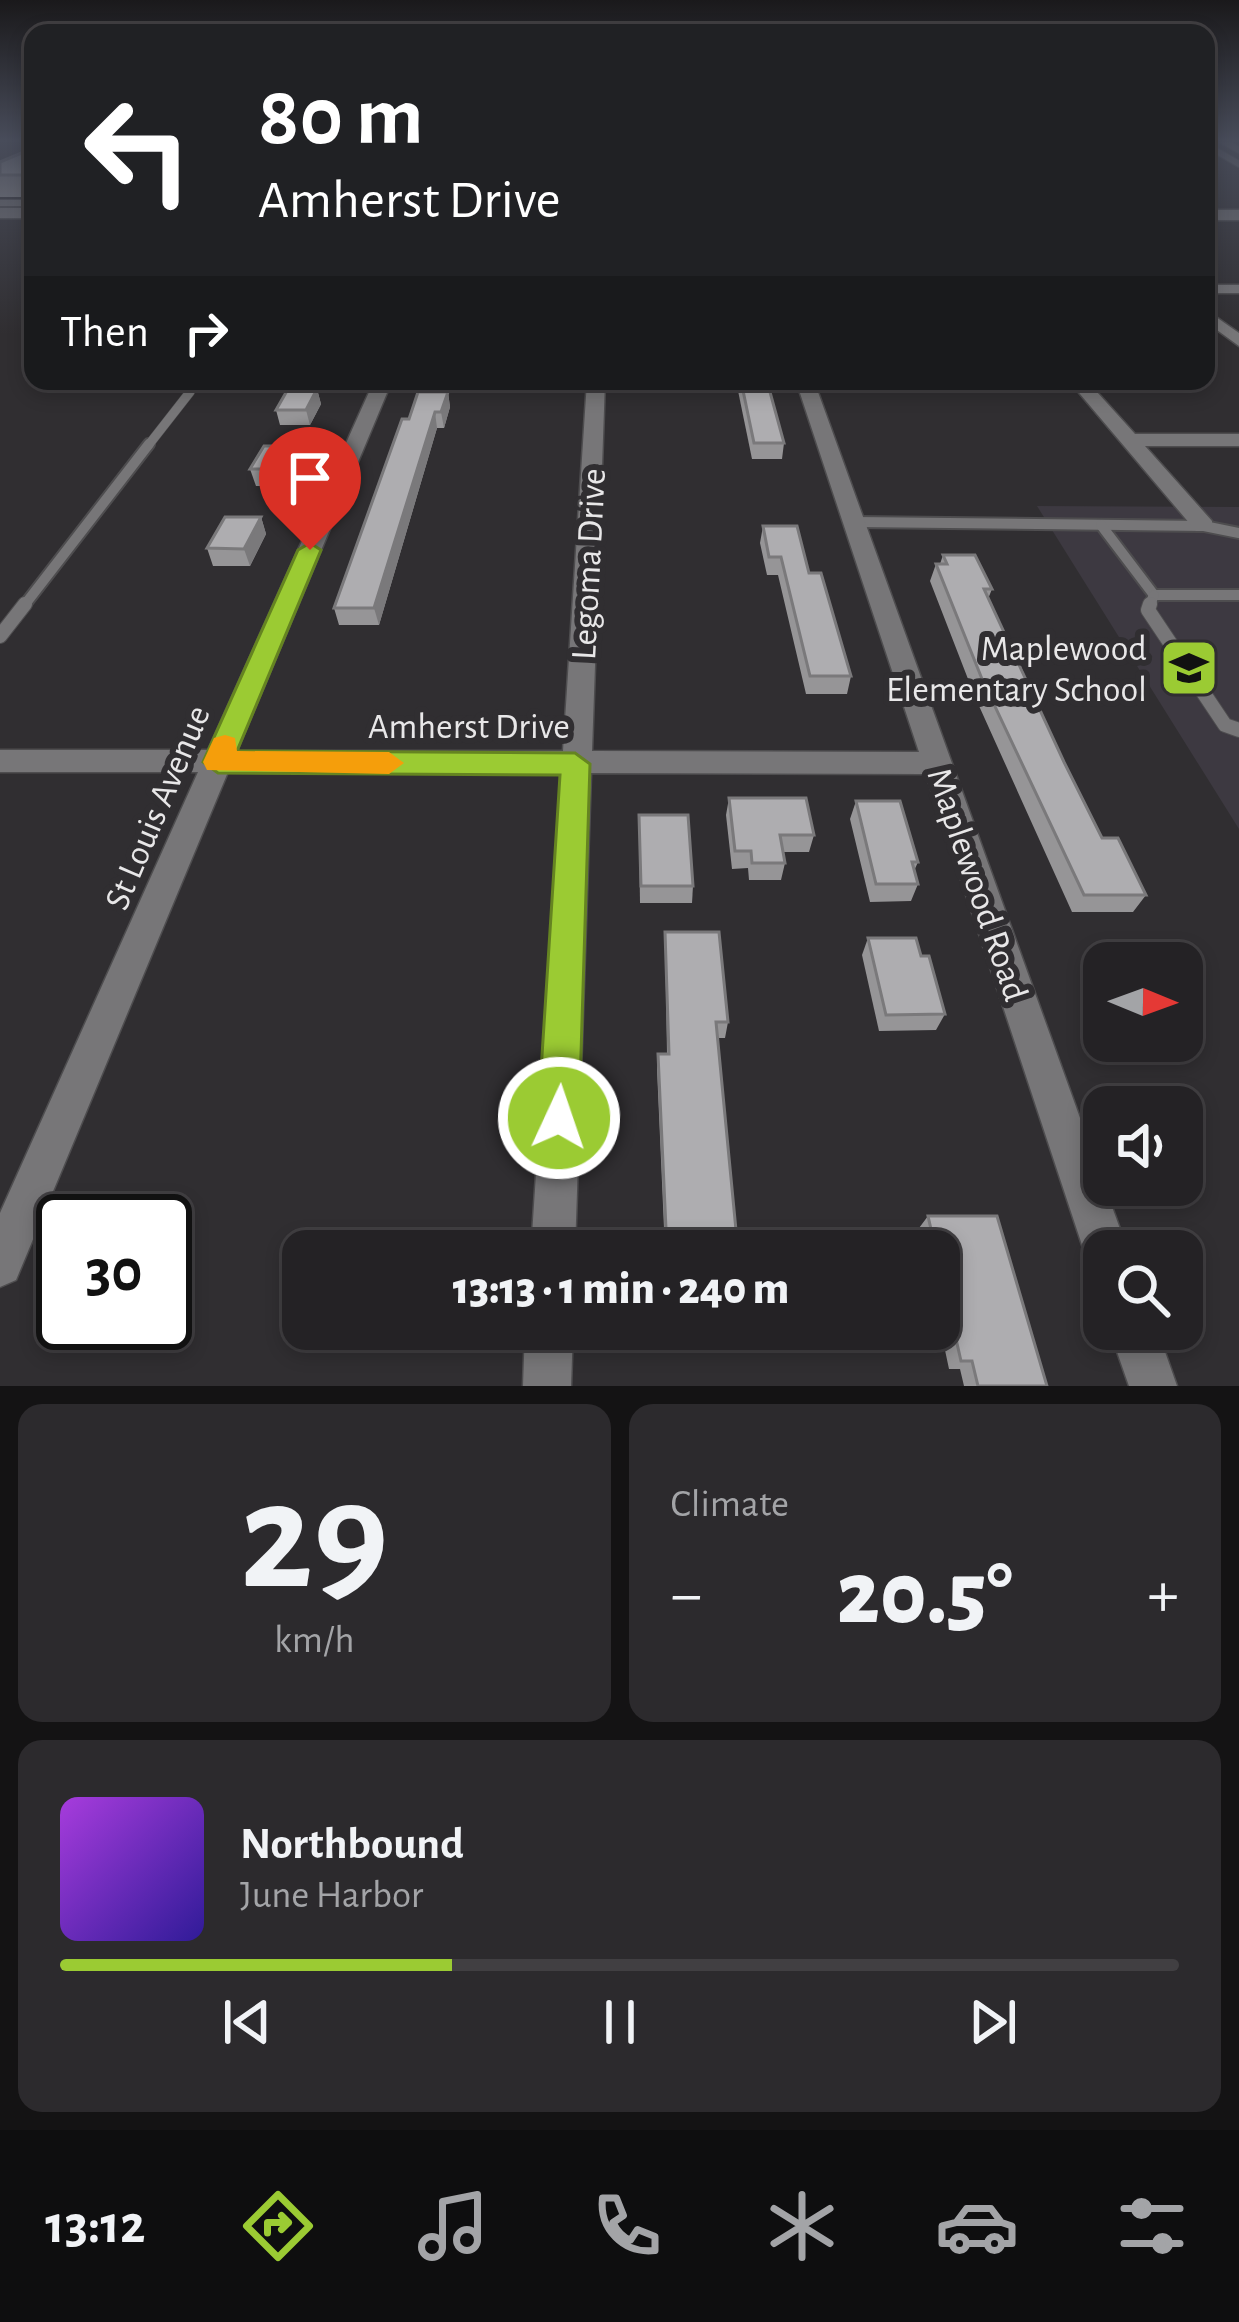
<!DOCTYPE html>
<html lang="en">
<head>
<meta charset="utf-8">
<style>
  body { margin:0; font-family:"Alegreya Sans",sans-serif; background:#2c2a2d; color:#f1f3f6; height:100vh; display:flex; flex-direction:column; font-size:45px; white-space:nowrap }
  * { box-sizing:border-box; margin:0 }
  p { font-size:39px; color:#a3a4a7 }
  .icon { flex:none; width:66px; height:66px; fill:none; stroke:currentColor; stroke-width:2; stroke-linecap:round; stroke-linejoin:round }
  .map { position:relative; height:1386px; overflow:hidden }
  .panel { display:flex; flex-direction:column; gap:18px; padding:18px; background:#141314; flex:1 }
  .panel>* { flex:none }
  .guide { position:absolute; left:24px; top:24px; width:1191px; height:366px; border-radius:24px; box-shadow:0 6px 18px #0003,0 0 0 3px #413f42; background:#202124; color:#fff; overflow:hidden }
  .needle { width:78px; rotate:91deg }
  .tools { position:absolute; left:1083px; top:942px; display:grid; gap:24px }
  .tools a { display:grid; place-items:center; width:120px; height:120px; border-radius:24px; background:#242225; box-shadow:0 6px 18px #0003,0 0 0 3px #413f42; font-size:60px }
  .speed { position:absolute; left:36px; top:1194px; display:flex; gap:24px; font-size:60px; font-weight:700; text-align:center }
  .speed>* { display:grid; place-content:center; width:156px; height:156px; border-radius:50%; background:#242225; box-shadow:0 6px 18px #0003,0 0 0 3px #413f42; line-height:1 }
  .speed .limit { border:6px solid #111; border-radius:18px; background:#fff; color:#111 }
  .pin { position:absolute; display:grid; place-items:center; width:102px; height:102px; color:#fff; margin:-123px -51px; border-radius:50% 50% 50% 0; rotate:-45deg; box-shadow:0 0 12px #0007 }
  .pin .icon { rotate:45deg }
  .me { position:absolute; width:132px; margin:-66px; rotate:3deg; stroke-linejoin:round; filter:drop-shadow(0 0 9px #0008) }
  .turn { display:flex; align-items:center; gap:42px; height:252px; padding:0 36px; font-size:54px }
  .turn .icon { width:156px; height:156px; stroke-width:2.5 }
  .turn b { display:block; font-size:84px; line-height:102px }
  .then { display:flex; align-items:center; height:114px; padding:0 36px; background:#0003; gap:24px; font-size:45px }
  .big { font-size:90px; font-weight:800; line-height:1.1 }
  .panel .tile { flex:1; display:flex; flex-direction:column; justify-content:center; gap:18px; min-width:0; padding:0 42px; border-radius:24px; background:#2c2a2d }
  .panel .dial { align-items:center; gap:0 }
  .dial b { font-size:156px; line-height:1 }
  .song { display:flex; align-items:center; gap:36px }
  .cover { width:144px; height:144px; border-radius:18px; background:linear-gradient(135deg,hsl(280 70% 55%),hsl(250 70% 35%)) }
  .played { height:12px; border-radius:6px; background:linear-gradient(90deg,#9bcb33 35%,#413f42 35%) }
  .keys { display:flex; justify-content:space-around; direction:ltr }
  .heat { display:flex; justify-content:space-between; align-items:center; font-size:66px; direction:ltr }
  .panel .tiles { flex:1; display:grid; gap:18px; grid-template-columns:1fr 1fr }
  .tile:last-child { grid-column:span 2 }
  .trip { position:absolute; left:282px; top:1230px; width:678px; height:120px; border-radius:24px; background:#242225; box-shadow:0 6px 18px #0003,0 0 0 3px #413f42; font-weight:800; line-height:120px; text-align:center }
  .tabs { display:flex; height:192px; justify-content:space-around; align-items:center; background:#0e0e0f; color:#a3a4a7 }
  .tabs .icon { width:84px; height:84px }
  .tabs .current { color:#9bcb33 }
  .tabs b { font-size:54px; color:#f1f3f6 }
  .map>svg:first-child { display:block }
</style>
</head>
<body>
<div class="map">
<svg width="1239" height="1386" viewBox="0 0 1239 1386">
  <rect width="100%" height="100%" fill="#302e31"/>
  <!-- built -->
  <polygon fill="#3d3941" points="1037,506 1239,507 1239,829"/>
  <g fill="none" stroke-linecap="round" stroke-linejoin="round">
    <!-- lane-far3 casing -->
    <g stroke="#4e4d4f" stroke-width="8">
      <g id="lane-far3">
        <polyline points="1221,140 1239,150"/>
        <polyline points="1206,145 1239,164"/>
        <polyline points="0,203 33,203"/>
      </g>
    </g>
    <!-- lane-far2 casing -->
    <g stroke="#4e4d4f" stroke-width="10">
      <polyline id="lane-far2" points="147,447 190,392"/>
    </g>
    <!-- lane-far1 casing -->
    <g stroke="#4e4d4f" stroke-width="14">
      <g id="lane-far1">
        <polyline points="855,522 1204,526 1239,533"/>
        <polyline points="1101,525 1154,595"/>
        <polyline points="1154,595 1239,595"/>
        <polyline points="23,607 149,444"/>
        <polyline points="1149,607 1154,595"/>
      </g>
    </g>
    <!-- lane casing -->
    <g stroke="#4e4d4f" stroke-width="16">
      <g id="lane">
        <polyline points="1150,604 1148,610 1225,725 1239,730"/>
        <polyline points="0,636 25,604"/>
      </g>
    </g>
    <!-- street casing -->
    <g stroke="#4e4d4f" stroke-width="3">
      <g id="street">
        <rect x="1206" y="285" width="33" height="8"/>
        <polygon points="1206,310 1239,333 1239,346 1206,322"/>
        <polygon points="374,381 392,381 237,751 563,751 587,381 605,381 592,751 919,752 796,381 814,381 1128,1251 1104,1251 1104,1273 1090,1267 1084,1251 926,774 591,773 575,1251 531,1251 562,773 228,772 16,1280 0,1287 0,1213 198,772 0,772 0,750 208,750"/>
        <polygon points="1069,381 1087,381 1135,434 1239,434 1239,446 1145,446 1212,521 1212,531 1196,531"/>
        <polygon points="525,1329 573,1329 571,1386 523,1386"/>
        <polygon points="1109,1329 1157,1329 1177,1386 1129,1386"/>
      </g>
    </g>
    <!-- secondary casing -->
    <g stroke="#4e4d4f" stroke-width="3">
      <g id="secondary">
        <rect x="0" y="208" width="33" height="10"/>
        <rect x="1206" y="210" width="33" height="10"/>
      </g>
    </g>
    <!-- lane-far3 -->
    <use href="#lane-far3" stroke="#777678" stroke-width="6"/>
    <!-- lane-far2 -->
    <use href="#lane-far2" stroke="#777678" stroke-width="9"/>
    <!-- lane-far1 -->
    <use href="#lane-far1" stroke="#777678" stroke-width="10"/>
    <!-- lane -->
    <use href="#lane" stroke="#777678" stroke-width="14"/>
    <!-- street -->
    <use href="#street" fill="#777678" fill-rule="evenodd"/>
    <!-- secondary -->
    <use href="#secondary" fill="#777678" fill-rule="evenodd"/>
  </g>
  <!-- wall -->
  <g fill="#969597">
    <polygon points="33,149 33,197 0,197 0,162"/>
    <polygon points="736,381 767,381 784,443 782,459 752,459"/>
    <polygon points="317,389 321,404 310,425 280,425 276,410"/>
    <polygon points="448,392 450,407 444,428 437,428 379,625 339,625 334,608 409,419"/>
    <polygon points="293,446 298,462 285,486 256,486 250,469"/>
    <polygon points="261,517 266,534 250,566 213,566 207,548"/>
    <polygon points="763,526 809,573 851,676 847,694 806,694 778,575 767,575 760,543"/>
    <polygon points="943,555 992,589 988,599 1064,762 1102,838 1146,895 1133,912 1072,912 975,697 930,581 936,564 940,564"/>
    <polygon points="729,798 814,835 809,852 783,852 785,863 781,880 749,880 748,868 732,869 726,815"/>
    <polygon points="856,801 918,862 914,871 918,884 911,901 870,902 850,819"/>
    <polygon points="639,833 693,886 692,903 640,903"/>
    <polygon points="665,932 728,1022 725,1038 718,1038 738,1251 665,1251 657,1069 658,1054 667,1054"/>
    <polygon points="868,938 921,956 945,1014 936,1030 879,1031 862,955"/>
    <polygon points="928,1216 1047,1386 964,1386 960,1369 949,1369 939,1322 939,1251 924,1251 919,1228"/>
  </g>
  <!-- shaded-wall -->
  <g fill="#7a797b">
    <polygon points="317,389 321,404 310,425 306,410"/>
    <polygon points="448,392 450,407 444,428 441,412"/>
    <polygon points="435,412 437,428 379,625 374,608"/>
    <polygon points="293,446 298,462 285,486 280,469"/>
    <polygon points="261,517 266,534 250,566 244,549"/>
  </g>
  <!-- building -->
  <g fill="#aeadb0" stroke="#7a797b" stroke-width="3">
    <polygon points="31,149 33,149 33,175 0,175 0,162"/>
    <polygon points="741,381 767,381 784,443 754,443"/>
    <polygon points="288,389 317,389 306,410 276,410"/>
    <polygon points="418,392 448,392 441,412 435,412 374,608 334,608 402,419 409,419"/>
    <polygon points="264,446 293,446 280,469 250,469"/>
    <polygon points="225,517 261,517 244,549 207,548"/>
    <polygon points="763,526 797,526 809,573 821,573 851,676 810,676 781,557 769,557"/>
    <polygon points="943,555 975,555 992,589 984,589 1064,762 1102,838 1118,838 1146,895 1084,895 982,679 936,564 947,564"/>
    <polygon points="729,798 806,798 814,835 780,835 785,863 752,863 751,851 735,851"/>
    <polygon points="856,801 900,801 918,862 912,862 918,884 876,884"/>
    <polygon points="639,815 688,815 693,886 641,886"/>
    <polygon points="665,932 719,932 728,1022 716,1022 738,1251 667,1251 658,1054 669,1054"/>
    <polygon points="868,938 916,938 921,956 929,956 945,1014 886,1015"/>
    <polygon points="928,1216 997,1216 1047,1386 978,1386 972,1361 961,1361 939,1264 939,1251 936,1251"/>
  </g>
  <!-- sky -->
  <linearGradient id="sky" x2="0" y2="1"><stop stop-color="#1a191b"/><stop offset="0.42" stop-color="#484c5a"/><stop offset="1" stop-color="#484c5a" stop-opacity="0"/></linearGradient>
  <rect width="1239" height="334" fill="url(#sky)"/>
  <!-- route -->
  <polygon fill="#9bcb33" stroke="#658421" stroke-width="3" points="310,543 321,550 237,751 575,753 590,764 579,1118 573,1133 559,1139 544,1133 538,1118 560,775 218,773 203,762 298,550"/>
  <!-- slow -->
  <polygon fill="#f59e0b" points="225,735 235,738 237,751 389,752 404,763 389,774 207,770 203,762 214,738"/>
  <!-- icons -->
  <defs>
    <g id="school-square" transform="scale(3)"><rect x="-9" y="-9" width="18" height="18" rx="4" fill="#9bcb33" stroke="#302e31"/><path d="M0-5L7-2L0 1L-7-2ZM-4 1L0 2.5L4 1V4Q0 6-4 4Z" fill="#111"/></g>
  </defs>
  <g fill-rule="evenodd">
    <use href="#school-square" x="1189" y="668"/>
  </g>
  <g text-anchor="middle" stroke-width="12" stroke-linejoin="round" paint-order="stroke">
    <!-- street labels -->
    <g font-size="36" fill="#e8e7e8" stroke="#302e31">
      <text transform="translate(587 564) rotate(-87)" y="13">Legoma Drive</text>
      <text x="469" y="738">Amherst Drive</text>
      <text transform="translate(156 807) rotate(-67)" y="13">St Louis Avenue</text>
      <text transform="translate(979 884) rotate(71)" y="13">Maplewood Road</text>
    </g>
    <!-- poi labels -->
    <g font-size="36" fill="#e8e7e8" stroke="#302e31" text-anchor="end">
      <text x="1147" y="660">Maplewood<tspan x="1147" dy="41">Elementary School</tspan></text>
    </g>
  </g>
</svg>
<div class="tools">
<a><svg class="needle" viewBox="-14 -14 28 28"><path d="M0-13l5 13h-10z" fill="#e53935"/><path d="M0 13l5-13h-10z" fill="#a3a4a7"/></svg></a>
<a><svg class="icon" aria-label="sound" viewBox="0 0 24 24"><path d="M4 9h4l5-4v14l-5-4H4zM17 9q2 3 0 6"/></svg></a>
<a><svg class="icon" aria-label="search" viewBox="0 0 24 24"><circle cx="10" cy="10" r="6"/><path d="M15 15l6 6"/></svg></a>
</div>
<div class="speed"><div class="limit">30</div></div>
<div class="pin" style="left:310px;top:550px;background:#d93025"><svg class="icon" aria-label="arrive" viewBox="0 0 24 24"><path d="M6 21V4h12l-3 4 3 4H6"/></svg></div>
<svg class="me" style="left:559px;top:1118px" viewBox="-20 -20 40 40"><circle r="17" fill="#9bcb33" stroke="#fff" stroke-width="3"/><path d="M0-11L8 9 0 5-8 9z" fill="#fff"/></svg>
<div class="trip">13:13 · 1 min · 240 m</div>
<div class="guide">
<div class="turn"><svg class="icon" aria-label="left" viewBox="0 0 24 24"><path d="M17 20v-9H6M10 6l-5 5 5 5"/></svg><div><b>80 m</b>Amherst Drive</div></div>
<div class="then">Then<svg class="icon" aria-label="right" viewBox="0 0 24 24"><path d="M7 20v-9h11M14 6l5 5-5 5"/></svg></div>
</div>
</div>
<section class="panel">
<div class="tiles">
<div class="tile dial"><b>29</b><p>km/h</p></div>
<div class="tile"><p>Climate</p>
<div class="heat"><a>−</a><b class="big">20.5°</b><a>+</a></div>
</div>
<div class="tile">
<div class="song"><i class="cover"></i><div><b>Northbound</b><p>June Harbor</p></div></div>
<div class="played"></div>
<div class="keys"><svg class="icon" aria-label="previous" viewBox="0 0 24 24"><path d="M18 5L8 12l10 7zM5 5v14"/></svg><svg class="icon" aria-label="pause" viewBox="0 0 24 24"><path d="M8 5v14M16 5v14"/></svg><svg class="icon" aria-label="next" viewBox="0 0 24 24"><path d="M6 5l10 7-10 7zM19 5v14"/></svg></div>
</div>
</div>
</section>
<nav class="tabs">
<b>13:12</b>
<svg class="icon current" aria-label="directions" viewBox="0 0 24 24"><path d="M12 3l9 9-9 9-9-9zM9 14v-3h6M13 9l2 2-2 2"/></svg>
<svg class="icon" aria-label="music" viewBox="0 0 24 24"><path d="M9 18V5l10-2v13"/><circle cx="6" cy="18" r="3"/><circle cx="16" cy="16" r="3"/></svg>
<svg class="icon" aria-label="phone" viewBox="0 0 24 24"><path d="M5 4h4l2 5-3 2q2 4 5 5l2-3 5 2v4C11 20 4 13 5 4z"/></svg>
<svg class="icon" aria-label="climate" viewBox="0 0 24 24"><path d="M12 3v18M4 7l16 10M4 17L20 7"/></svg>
<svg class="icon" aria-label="car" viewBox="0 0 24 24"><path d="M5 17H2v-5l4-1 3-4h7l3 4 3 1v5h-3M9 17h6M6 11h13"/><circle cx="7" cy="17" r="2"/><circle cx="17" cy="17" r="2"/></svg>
<svg class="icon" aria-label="filters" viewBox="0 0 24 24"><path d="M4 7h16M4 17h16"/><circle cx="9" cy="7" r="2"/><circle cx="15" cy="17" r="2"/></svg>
</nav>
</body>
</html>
